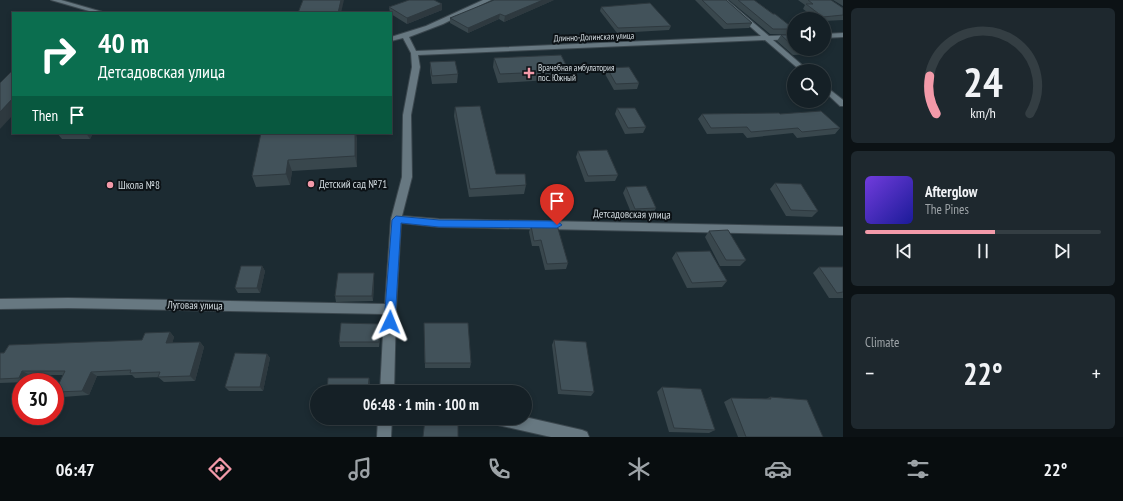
<!DOCTYPE html>
<html lang="en">
<head>
<meta charset="utf-8">
<style>
  body { margin:0; font-family:"PT Sans Narrow",sans-serif; background:#1e282e; color:#f1f3f6; height:100vh; display:flex; flex-direction:column; font-size:15px; white-space:nowrap }
  * { box-sizing:border-box; margin:0 }
  p { font-size:13px; color:#9da3a7 }
  .icon { flex:none; width:22px; height:22px; fill:none; stroke:currentColor; stroke-width:2; stroke-linecap:round; stroke-linejoin:round }
  .map { position:relative; flex:1; overflow:hidden }
  .side { display:flex; flex-direction:column; gap:8px; padding:8px; background:#0c1215; width:280px }
  .side>* { flex:none }
  .guide { position:absolute; left:12px; top:12px; width:380px; height:122px; border-radius:0px; box-shadow:0 2px 6px #0003,0 0 0 1px #343e43; background:#0b6e4f; color:#fff; overflow:hidden }
  .controls { position:absolute; left:787px; top:12px; display:grid; gap:8px }
  .controls a { display:grid; place-items:center; width:44px; height:44px; border-radius:50%; background:#152026; box-shadow:0 2px 6px #0003,0 0 0 1px #343e43; font-size:20px }
  .speed { position:absolute; left:12px; top:373px; display:flex; gap:8px; font-size:20px; font-weight:700; text-align:center }
  .speed>* { display:grid; place-content:center; width:52px; height:52px; border-radius:50%; background:#152026; box-shadow:0 2px 6px #0003,0 0 0 1px #343e43; line-height:1 }
  .speed .limit { border:6px solid #d22; background:#fff; color:#111 }
  .pin { position:absolute; display:grid; place-items:center; width:34px; height:34px; color:#fff; margin:-41px -17px; border-radius:50% 50% 50% 0; rotate:-45deg; box-shadow:0 0 4px #0007 }
  .pin .icon { rotate:45deg }
  .me { position:absolute; width:44px; margin:-22px; rotate:2deg; stroke-linejoin:round; filter:drop-shadow(0 0 3px #0008) }
  .turn { display:flex; align-items:center; gap:14px; height:84px; padding:0 20px; font-size:18px }
  .turn .icon { width:52px; height:52px; stroke-width:2.5 }
  .turn b { display:block; font-size:28px; line-height:34px }
  .then { display:flex; align-items:center; height:38px; padding:0 20px; background:#0003; gap:8px; font-size:15px }
  .big { font-size:30px; font-weight:700; line-height:1.1 }
  .side .card { flex:1; display:flex; flex-direction:column; justify-content:center; gap:6px; min-width:0; padding:0 14px; border-radius:6px; background:#1e282e }
  .side .dial { align-items:center; gap:0 }
  .dial svg { height:104px; overflow:visible; fill:none; stroke:#343e43; stroke-width:7; stroke-linecap:round; text-anchor:middle }
  .dial text { fill:#f1f3f6; stroke:none }
  .song { display:flex; align-items:center; gap:12px }
  .cover { width:48px; height:48px; border-radius:6px; background:linear-gradient(135deg,hsl(260 70% 55%),hsl(240 70% 35%)) }
  .played { height:4px; border-radius:2px; background:linear-gradient(90deg,#f39aa9 55%,#343e43 55%) }
  .keys { display:flex; justify-content:space-around; direction:ltr }
  .heat { display:flex; justify-content:space-between; align-items:center; font-size:22px; direction:ltr }
  .trip { position:absolute; left:310px; top:385px; width:222px; height:40px; border-radius:20px; background:#152026; box-shadow:0 2px 6px #0003,0 0 0 1px #343e43; font-weight:700; line-height:40px; text-align:center }
  .tabs { display:flex; height:64px; justify-content:space-around; align-items:center; background:#080d0f; color:#9da3a7 }
  .tabs .icon { width:28px; height:28px }
  .tabs .active { color:#f39aa9 }
  .tabs b { font-size:18px; color:#f1f3f6 }
  main { display:flex; flex:1; min-height:0 }
  .map>svg:first-child { display:block }
</style>
</head>
<body>
<main>
<div class="map">
<svg width="843" height="437" viewBox="0 0 843 437">
  <rect width="100%" height="100%" fill="#1c2b32"/>
  <g fill="none" stroke-linecap="round" stroke-linejoin="round">
    <!-- minor casing -->
    <g stroke="#3b474e" stroke-width="2">
      <g id="minor">
        <polygon points="51,0 61,0 106,13 96,13"/>
        <polygon points="483,0 491,0 443,24 409,37 416,51 761,36 720,0 727,0 769,36 794,35 794,39 773,40 809,71 801,71 765,40 418,55 420,67 411,115 412,177 402,216 439,219 843,227 843,235 439,227 401,223 396,309 394,392 380,392 384,314 68,308 0,309 0,299 68,298 385,304 391,219 402,177 403,115 412,67 411,53 403,38 391,41 391,37 426,26"/>
        <polygon points="843,33 843,37 824,38 824,34"/>
        <polygon points="824,85 843,100 843,106 840,106 824,91"/>
        <polygon points="525,417 582,430 587,432 589,437 551,437 498,425 493,423 491,418"/>
        <polygon points="378,418 392,418 391,437 377,437"/>
      </g>
    </g>
    <!-- minor -->
    <use href="#minor" fill="#677881" fill-rule="evenodd"/>
  </g>
  <!-- wall -->
  <g fill="#39474d">
    <polygon points="554,0 504,22 499,19 468,33 450,23 450,18"/>
    <polygon points="695,0 726,0 752,23 749,28 724,29"/>
    <polygon points="729,0 754,0 794,29 790,34 770,34"/>
    <polygon points="798,0 831,0 843,8 843,20 824,21 824,19 817,19 803,9 805,5"/>
    <polygon points="833,0 843,0 843,6"/>
    <polygon points="389,7 442,10 407,24 391,14 391,13 390,13"/>
    <polygon points="601,7 671,26 669,30 617,33 600,11"/>
    <polygon points="781,35 794,35 794,49 817,49 814,54 793,55 777,41"/>
    <polygon points="494,58 569,71 567,79 498,83 493,67"/>
    <polygon points="430,62 458,74 457,83 432,84 430,71"/>
    <polygon points="607,68 639,83 637,89 614,90 605,74"/>
    <polygon points="455,107 496,174 526,185 524,194 469,197 454,116"/>
    <polygon points="617,108 646,127 643,133 625,134 615,114"/>
    <polygon points="702,114 780,114 840,128 835,134 797,138 793,133 747,138 743,133 707,134 698,119"/>
    <polygon points="57,133 93,133 90,139 62,139"/>
    <polygon points="306,133 356,133 357,141 357,167 292,171 290,185 256,187 252,176 297,134"/>
    <polygon points="578,151 618,175 615,181 585,182 576,157"/>
    <polygon points="775,183 818,211 812,217 786,216 770,189"/>
    <polygon points="626,187 656,208 653,214 632,215 623,193"/>
    <polygon points="531,226 568,263 566,269 545,270 539,246 532,246 529,232"/>
    <polygon points="709,231 746,260 740,266 720,266 705,237"/>
    <polygon points="676,252 727,281 722,287 687,288 672,258"/>
    <polygon points="262,266 265,271 260,293 238,293 235,288"/>
    <polygon points="819,267 843,267 843,298 829,298 813,273"/>
    <polygon points="374,273 374,279 373,301 336,302 335,296"/>
    <polygon points="424,323 471,363 470,368 425,368"/>
    <polygon points="381,329 379,347 340,347 339,342"/>
    <polygon points="170,332 174,337 172,343 200,342 204,347 195,381 164,382 158,377 159,377 135,378 132,375 97,376 89,395 63,397 55,392 63,375 30,375 27,382 0,383 0,353 142,340"/>
    <polygon points="554,340 594,392 591,396 558,394 552,345"/>
    <polygon points="267,354 270,358 263,391 229,391 225,387"/>
    <polygon points="662,387 715,430 709,433 669,432 657,392"/>
    <polygon points="770,397 823,437 738,437 724,402 731,398 766,399"/>
    <polygon points="367,418 367,424 325,423 323,420"/>
  </g>
  <!-- shaded-wall -->
  <g fill="#2e393f">
    <polygon points="341,0 344,0 341,13 338,13"/>
    <polygon points="543,0 554,0 504,22 505,16"/>
    <polygon points="442,4 442,10 407,24 407,18"/>
    <polygon points="500,14 499,19 468,33 468,28"/>
    <polygon points="13,98 13,115 0,129 0,112"/>
    <polygon points="86,133 93,133 90,139"/>
    <polygon points="355,133 357,141 357,167 355,156"/>
    <polygon points="288,160 292,171 290,185 286,174"/>
    <polygon points="262,266 265,271 260,293 257,288"/>
    <polygon points="374,273 374,279 373,301 372,296"/>
    <polygon points="380,324 381,329 379,347 379,342"/>
    <polygon points="170,332 174,337 171,348 166,343"/>
    <polygon points="200,342 204,347 195,381 190,376"/>
    <polygon points="267,354 270,358 263,391 260,387"/>
    <polygon points="22,371 30,375 27,382 19,378"/>
    <polygon points="91,372 97,376 89,395 82,391"/>
    <polygon points="369,378 370,383 369,392 368,392"/>
  </g>
  <!-- building -->
  <g fill="#42525a" stroke="#2e393f">
    <polygon points="303,0 341,0 338,13 298,13"/>
    <polygon points="409,0 434,0 442,4 407,18 389,7"/>
    <polygon points="494,0 543,0 505,16 500,14 468,28 450,18"/>
    <polygon points="702,0 726,0 752,23 727,24"/>
    <polygon points="738,0 754,0 773,14 775,14 794,29 773,29"/>
    <polygon points="808,0 831,0 843,8 843,15 823,17 806,4 813,4"/>
    <polygon points="650,3 671,26 618,28 601,7"/>
    <polygon points="781,35 794,35 794,47"/>
    <polygon points="561,55 569,71 500,74 494,58"/>
    <polygon points="455,61 458,74 432,76 430,62"/>
    <polygon points="629,67 639,83 616,84 607,68"/>
    <polygon points="13,70 13,98 0,112 0,83"/>
    <polygon points="480,106 496,174 525,174 526,185 470,189 455,107"/>
    <polygon points="617,108 635,108 646,127 628,128"/>
    <polygon points="821,111 840,128 802,132 798,128 751,132 747,127 711,128 702,114 779,113 780,114"/>
    <polygon points="261,133 292,133 292,134 306,133 355,133 355,156 288,160 286,174 252,176"/>
    <polygon points="607,150 618,175 588,176 578,151"/>
    <polygon points="775,183 801,184 818,211 791,210"/>
    <polygon points="646,186 656,208 635,209 626,187"/>
    <polygon points="557,225 568,263 547,264 541,240 534,241 531,226"/>
    <polygon points="728,230 746,260 726,260 709,231"/>
    <polygon points="710,251 727,281 692,283 676,252"/>
    <polygon points="241,266 262,266 257,288 235,288"/>
    <polygon points="819,267 843,267 843,292 837,293"/>
    <polygon points="338,273 374,273 372,296 335,296"/>
    <polygon points="341,323 380,324 379,342 339,342"/>
    <polygon points="424,323 468,323 471,363 425,363"/>
    <polygon points="170,332 166,343 200,342 190,376 158,377 160,372 130,373 131,370 91,372 82,391 55,392 65,371 22,371 19,378 0,379 0,353 4,353 9,345 142,340 145,333"/>
    <polygon points="554,340 586,342 594,392 561,390"/>
    <polygon points="235,353 267,354 260,387 225,387"/>
    <polygon points="328,378 369,378 368,392 327,392"/>
    <polygon points="662,387 701,389 715,430 674,428"/>
    <polygon points="770,397 807,400 823,437 746,437 731,398 771,399"/>
    <rect x="323" y="418" width="43" height="2"/>
    <polygon points="425,419 458,422 458,437 423,437"/>
  </g>
  <!-- route -->
  <polygon fill="#1a73e8" stroke="#114b97" points="396,216 439,220 557,221 562,225 557,228 439,227 401,223 395,322 394,325 390,327 386,325 384,322 392,220"/>
  <!-- markers -->
  <g fill="#f39aa9" stroke="#0c1216" stroke-width="1.5">
    <path d="M527 67h4v4h4v4h-4v4h-4v-4h-4v-4h4z"/>
    <circle cx="311" cy="184" r="4"/>
    <circle cx="110" cy="185" r="4"/>
  </g>
  <g text-anchor="middle" stroke-width="4" stroke-linejoin="round" paint-order="stroke">
    <!-- far-street labels -->
    <g font-size="9" fill="#d3dce1" stroke="#0c1216">
      <text transform="translate(594 37) rotate(-2)" y="3">Длинно-Долинская улица</text>
    </g>
    <!-- far-poi labels -->
    <g font-size="9" fill="#d3dce1" stroke="#0c1216" text-anchor="start">
      <text x="538" y="71">Врачебная амбулатория<tspan x="538" dy="10">пос. Южный</tspan></text>
    </g>
    <!-- poi labels -->
    <g font-size="11" fill="#d3dce1" stroke="#0c1216" text-anchor="start">
      <text x="319" y="188">Детский сад №71</text>
      <text x="118" y="189">Школа №8</text>
    </g>
    <!-- street labels -->
    <g font-size="11" fill="#d3dce1" stroke="#0c1216">
      <text transform="translate(632 214) rotate(1)" y="4">Детсадовская улица</text>
      <text transform="translate(195 305) rotate(1)" y="4">Луговая улица</text>
    </g>
  </g>
</svg>
<div class="controls">
<a><svg class="icon" aria-label="sound" viewBox="0 0 24 24"><path d="M4 9h4l5-4v14l-5-4H4zM17 9q2 3 0 6"/></svg></a>
<a><svg class="icon" aria-label="search" viewBox="0 0 24 24"><circle cx="10" cy="10" r="6"/><path d="M15 15l6 6"/></svg></a>
</div>
<div class="speed"><div class="limit">30</div></div>
<div class="pin" style="left:557px;top:225px;background:#d93025"><svg class="icon" aria-label="arrive" viewBox="0 0 24 24"><path d="M6 21V4h12l-3 4 3 4H6"/></svg></div>
<svg class="me" style="left:390px;top:322px" viewBox="-20 -20 40 40"><path d="M0-17L14 15 0 8-14 15z" fill="#1a73e8" stroke="#fff" stroke-width="4"/></svg>
<div class="trip">06:48 · 1 min · 100 m</div>
<div class="guide">
<div class="turn"><svg class="icon" aria-label="right" viewBox="0 0 24 24"><path d="M7 20v-9h11M14 6l5 5-5 5"/></svg><div><b>40 m</b>Детсадовская улица</div></div>
<div class="then">Then<svg class="icon" aria-label="arrive" viewBox="0 0 24 24"><path d="M6 21V4h12l-3 4 3 4H6"/></svg></div>
</div>
</div>
<section class="side">
<div class="card dial"><svg viewBox="0 0 100 80">
<path d="M14 69A42 42 0 1 1 86 69"/>
<path d="M14 69A42 42 0 0 1 9 40" stroke="#f39aa9"/>
<text x="50" y="56" font-size="32" font-weight="700">24</text>
<text x="50" y="72" font-size="11">km/h</text>
</svg></div>
<div class="card">
<div class="song"><i class="cover"></i><div><b>Afterglow</b><p>The Pines</p></div></div>
<div class="played"></div>
<div class="keys"><svg class="icon" aria-label="previous" viewBox="0 0 24 24"><path d="M18 5L8 12l10 7zM5 5v14"/></svg><svg class="icon" aria-label="pause" viewBox="0 0 24 24"><path d="M8 5v14M16 5v14"/></svg><svg class="icon" aria-label="next" viewBox="0 0 24 24"><path d="M6 5l10 7-10 7zM19 5v14"/></svg></div>
</div>
<div class="card"><p>Climate</p>
<div class="heat"><a>−</a><b class="big">22°</b><a>+</a></div>
</div>
</section>
</main>
<nav class="tabs">
<b>06:47</b>
<svg class="icon active" aria-label="directions" viewBox="0 0 24 24"><path d="M12 3l9 9-9 9-9-9zM9 14v-3h6M13 9l2 2-2 2"/></svg>
<svg class="icon" aria-label="music" viewBox="0 0 24 24"><path d="M9 18V5l10-2v13"/><circle cx="6" cy="18" r="3"/><circle cx="16" cy="16" r="3"/></svg>
<svg class="icon" aria-label="phone" viewBox="0 0 24 24"><path d="M5 4h4l2 5-3 2q2 4 5 5l2-3 5 2v4C11 20 4 13 5 4z"/></svg>
<svg class="icon" aria-label="climate" viewBox="0 0 24 24"><path d="M12 3v18M4 7l16 10M4 17L20 7"/></svg>
<svg class="icon" aria-label="car" viewBox="0 0 24 24"><path d="M5 17H2v-5l4-1 3-4h7l3 4 3 1v5h-3M9 17h6M6 11h13"/><circle cx="7" cy="17" r="2"/><circle cx="17" cy="17" r="2"/></svg>
<svg class="icon" aria-label="filters" viewBox="0 0 24 24"><path d="M4 7h16M4 17h16"/><circle cx="9" cy="7" r="2"/><circle cx="15" cy="17" r="2"/></svg>
<b>22°</b>
</nav>
</body>
</html>
